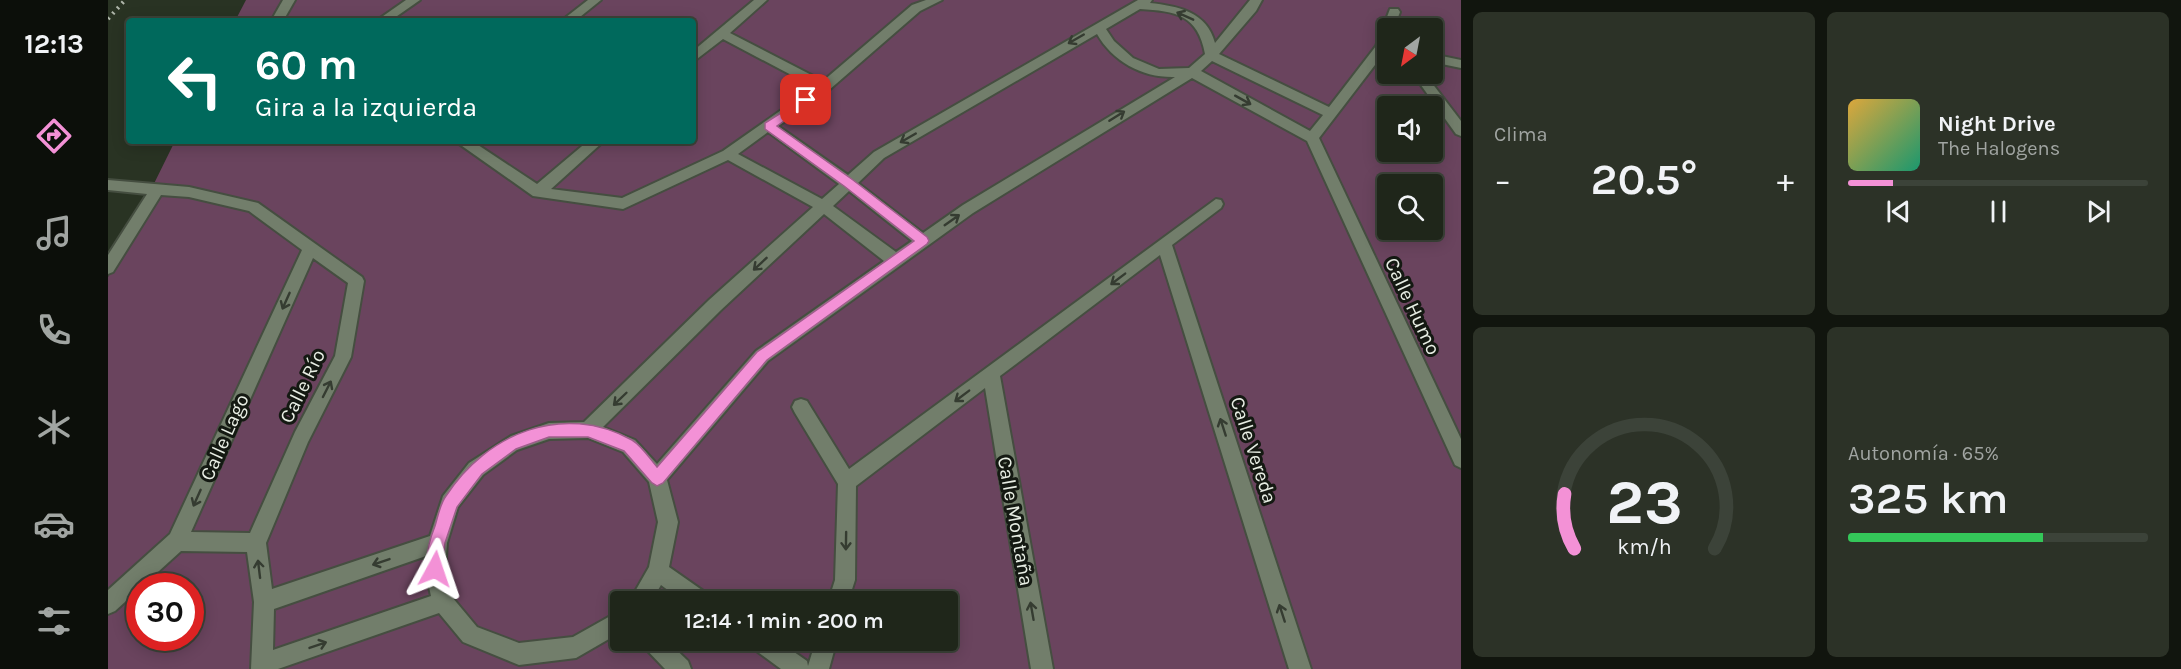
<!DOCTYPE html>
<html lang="es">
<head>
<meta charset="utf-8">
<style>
  body { margin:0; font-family:Karla,sans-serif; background:#2c3227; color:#f1f3f6; height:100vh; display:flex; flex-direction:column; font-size:22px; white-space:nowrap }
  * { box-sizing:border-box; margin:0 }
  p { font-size:20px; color:#a1a5a2 }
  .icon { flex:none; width:33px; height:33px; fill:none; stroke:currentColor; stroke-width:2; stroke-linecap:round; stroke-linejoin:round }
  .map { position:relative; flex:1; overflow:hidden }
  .drawer { display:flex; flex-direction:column; gap:12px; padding:12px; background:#11150e; width:720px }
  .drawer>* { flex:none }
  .banner { position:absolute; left:18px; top:18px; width:570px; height:126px; border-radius:6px; box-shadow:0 3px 15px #0003,0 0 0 2px #3c4339; background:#00695c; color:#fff; overflow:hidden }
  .needle { width:39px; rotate:212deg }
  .fabs { position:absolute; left:1269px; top:18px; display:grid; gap:12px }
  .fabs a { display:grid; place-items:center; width:66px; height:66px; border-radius:6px; background:#1f261a; box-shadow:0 3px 15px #0003,0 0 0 2px #3c4339; font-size:30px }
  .speed { position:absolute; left:18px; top:573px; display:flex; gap:12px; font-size:30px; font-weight:700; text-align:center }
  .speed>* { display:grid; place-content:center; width:78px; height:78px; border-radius:50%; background:#1f261a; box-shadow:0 3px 15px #0003,0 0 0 2px #3c4339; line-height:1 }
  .speed .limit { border:9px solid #d22; background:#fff; color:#111 }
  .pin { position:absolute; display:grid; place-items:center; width:51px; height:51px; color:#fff; margin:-26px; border-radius:12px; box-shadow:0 3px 9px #0006 }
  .me { position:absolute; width:66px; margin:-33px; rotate:5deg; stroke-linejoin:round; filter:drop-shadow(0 0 4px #0008) }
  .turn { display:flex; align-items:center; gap:21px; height:126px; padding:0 30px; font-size:27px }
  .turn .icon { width:78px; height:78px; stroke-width:2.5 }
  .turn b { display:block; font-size:42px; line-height:51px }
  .big { font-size:45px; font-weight:600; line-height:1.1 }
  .drawer .widget { flex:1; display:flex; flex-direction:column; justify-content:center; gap:9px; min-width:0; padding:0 21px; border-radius:9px; background:#2c3227 }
  .drawer .dial { align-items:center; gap:0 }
  .dial svg { height:156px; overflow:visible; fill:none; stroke:#3c4339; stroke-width:7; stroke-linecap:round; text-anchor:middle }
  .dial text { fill:#f1f3f6; stroke:none }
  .song { display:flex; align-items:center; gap:18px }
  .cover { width:72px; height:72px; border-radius:9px; background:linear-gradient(135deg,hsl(40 70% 55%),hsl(160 70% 35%)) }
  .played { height:6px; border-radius:3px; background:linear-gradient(90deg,#f391d6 15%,#3c4339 15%) }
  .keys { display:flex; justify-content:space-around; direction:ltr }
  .heat { display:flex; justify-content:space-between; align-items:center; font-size:33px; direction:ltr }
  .charge { height:9px; border-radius:4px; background:linear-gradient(90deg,#34c759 65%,#3c4339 0) }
  .drawer .tiles { flex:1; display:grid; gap:12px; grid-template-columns:repeat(2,1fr) }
  .trip { position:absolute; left:502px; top:591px; width:348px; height:60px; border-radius:6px; background:#1f261a; box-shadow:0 3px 15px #0003,0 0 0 2px #3c4339; font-weight:600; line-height:60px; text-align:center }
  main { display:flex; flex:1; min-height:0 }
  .tabs { display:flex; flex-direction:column; width:108px; justify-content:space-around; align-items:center; background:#0c0f0a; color:#a1a5a2 }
  .tabs .icon { width:42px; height:42px }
  .tabs .current { color:#f391d6 }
  .tabs b { font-size:27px; color:#f1f3f6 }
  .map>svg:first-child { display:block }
</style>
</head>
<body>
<main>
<nav class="tabs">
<b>12:13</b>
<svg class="icon current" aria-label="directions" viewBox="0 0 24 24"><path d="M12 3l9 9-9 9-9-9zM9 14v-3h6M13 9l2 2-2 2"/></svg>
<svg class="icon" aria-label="music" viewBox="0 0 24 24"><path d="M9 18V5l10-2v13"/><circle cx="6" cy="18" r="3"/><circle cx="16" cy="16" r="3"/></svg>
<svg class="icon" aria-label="phone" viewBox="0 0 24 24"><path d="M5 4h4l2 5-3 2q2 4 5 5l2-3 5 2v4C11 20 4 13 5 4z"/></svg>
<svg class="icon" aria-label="climate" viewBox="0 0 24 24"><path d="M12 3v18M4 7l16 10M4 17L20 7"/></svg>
<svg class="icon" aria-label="car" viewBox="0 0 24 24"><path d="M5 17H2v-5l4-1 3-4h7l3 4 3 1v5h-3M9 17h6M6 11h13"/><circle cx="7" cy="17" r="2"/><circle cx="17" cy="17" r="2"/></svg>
<svg class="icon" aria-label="filters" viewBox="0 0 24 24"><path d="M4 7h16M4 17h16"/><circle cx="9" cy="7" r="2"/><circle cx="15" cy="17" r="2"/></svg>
</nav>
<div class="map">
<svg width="1353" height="669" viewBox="0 0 1353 669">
  <rect width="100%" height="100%" fill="#293323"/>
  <!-- green -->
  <path fill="#6a445e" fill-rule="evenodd" d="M 138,0 L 1353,0 L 1353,669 L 0,669 L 0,277 L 67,141 L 585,141 L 585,21 L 127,21 ZM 1280,28 L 1324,28 L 1324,74 L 1280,74 ZM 1280,106 L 1324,106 L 1324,152 L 1280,152 ZM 1280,184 L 1324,184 L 1324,230 L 1280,230 ZM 32,586 L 82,586 L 82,638 L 32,638 ZM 513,602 L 840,602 L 840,640 L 513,640 Z"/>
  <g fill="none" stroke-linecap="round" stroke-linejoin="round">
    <!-- minor casing -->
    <g stroke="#454e40" stroke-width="4">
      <g id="minor">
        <polygon points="175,0 187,0 175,21 163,21"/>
        <polygon points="298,0 312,0 282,21 268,21"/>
        <polygon points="480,0 493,0 467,21 453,21"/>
        <path d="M 646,0 L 659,0 L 622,33 L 715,81 L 804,5 L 818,0 L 834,0 L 812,11 L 721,90 L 670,126 L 740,175 L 766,152 L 1030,0 L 1044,0 L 1042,3 C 1070,6 1099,12 1107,43 L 1142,0 L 1154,0 L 1148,11 L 1111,54 L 1221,107 L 1268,46 L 1282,9 L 1290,9 L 1292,12 L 1286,28 L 1280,28 L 1280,48 L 1211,138 L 1353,439 L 1353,468 L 1347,465 L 1199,141 L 1084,78 L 865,213 L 660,361 L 559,480 L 570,522 L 561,567 L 601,595 L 604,602 L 576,602 L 553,585 L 543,602 L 521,602 L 541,567 L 550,522 L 541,482 L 515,452 L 480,438 L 441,439 L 409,450 L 375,475 L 350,507 L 339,543 L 337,569 L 344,597 L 369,627 L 411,643 L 465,637 L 513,610 L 513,632 L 468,658 L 411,665 L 355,642 L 331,613 L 170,669 L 143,669 L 146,602 L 139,552 L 73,551 L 7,611 L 0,614 L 0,590 L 62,534 L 194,250 L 141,211 L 81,197 L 53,195 L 5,272 L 0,274 L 0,255 L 39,194 L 0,190 L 0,180 L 81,187 L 150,203 L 254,277 L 256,281 L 243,357 L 200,442 L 158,543 L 164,589 L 322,536 L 335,496 L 361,463 L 403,436 L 441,423 L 476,422 L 601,300 L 705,207 L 620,160 L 515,209 L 425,196 L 347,141 L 364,141 L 429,184 L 480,141 L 496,141 L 443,189 L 514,198 L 615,151 L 706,87 L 615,39 L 585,62 L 585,51 ZM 1032,9 C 1068,11 1090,15 1097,54 L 1081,68 L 1051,69 L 1025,58 L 1006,41 L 998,29 ZM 989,34 C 1005,62 1035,78 1067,77 L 855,205 L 815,233 L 750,183 L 776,158 ZM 1104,61 L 1215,115 L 1202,131 L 1093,71 ZM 660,132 L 731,184 L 714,199 L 630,154 ZM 741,191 L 804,241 L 788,252 L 725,206 ZM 716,214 L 776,261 L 648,351 L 549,464 L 527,440 L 495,427 L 613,310 ZM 205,258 L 240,283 L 227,356 L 187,432 L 142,533 L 83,532 ZM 318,556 L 317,569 L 323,596 L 165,650 L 166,609 Z"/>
        <polygon points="1324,54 1353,60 1353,68 1324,62"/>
        <polygon points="1305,74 1317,74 1353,121 1353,136 1348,134"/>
        <polygon points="1108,199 1113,200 1115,204 1113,208 1064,245 1203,669 1181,669 1052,255 892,376 945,669 923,669 877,388 748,486 747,580 740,602 720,602 727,580 730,484 687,413 684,407 687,401 693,399 699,401 741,469"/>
        <polygon points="533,640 558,640 580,661 583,669 557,669 536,647"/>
        <polygon points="640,640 669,640 699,661 700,666 708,640 729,640 721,669 673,669 643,647"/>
      </g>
    </g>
    <!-- minor -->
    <use href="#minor" fill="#727e6b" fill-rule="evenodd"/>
    <!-- rail -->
    <polyline stroke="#afb6aa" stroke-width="4" stroke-dasharray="2 5" stroke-linecap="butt" points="0,19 17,0"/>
  </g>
  <!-- one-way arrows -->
  <defs><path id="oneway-shaft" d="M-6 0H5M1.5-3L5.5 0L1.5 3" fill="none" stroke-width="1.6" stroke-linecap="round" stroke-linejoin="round" transform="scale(1.5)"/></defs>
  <g stroke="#353c31">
    <use href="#oneway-shaft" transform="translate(1077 16) rotate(-156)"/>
    <use href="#oneway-shaft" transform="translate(968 39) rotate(150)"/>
    <use href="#oneway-shaft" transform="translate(1135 100) rotate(29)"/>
    <use href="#oneway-shaft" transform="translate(1009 116) rotate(-32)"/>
    <use href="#oneway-shaft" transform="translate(800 138) rotate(150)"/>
    <use href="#oneway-shaft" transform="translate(844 220) rotate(-35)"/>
    <use href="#oneway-shaft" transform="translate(652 264) rotate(137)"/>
    <use href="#oneway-shaft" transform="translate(1010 279) rotate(143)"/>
    <use href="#oneway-shaft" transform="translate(178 301) rotate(114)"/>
    <use href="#oneway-shaft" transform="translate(219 389) rotate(-63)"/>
    <use href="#oneway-shaft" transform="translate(854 396) rotate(143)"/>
    <use href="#oneway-shaft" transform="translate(512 399) rotate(136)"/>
    <use href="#oneway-shaft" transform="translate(1115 427) rotate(-108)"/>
    <use href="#oneway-shaft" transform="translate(89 498) rotate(114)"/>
    <use href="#oneway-shaft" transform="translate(738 541) rotate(91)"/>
    <use href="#oneway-shaft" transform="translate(273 562) rotate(161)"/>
    <use href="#oneway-shaft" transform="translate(151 569) rotate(-97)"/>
    <use href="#oneway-shaft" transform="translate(924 611) rotate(-100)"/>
    <use href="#oneway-shaft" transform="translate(1174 613) rotate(-108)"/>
    <use href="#oneway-shaft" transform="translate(210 645) rotate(-19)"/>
  </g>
  <!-- route -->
  <path fill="#f391d6" stroke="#9e5e8b" stroke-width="1.5" d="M 698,97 L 702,98 L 702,103 L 669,126 L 745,180 L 819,237 L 821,241 L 819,244 L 659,360 L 555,483 L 549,486 L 544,483 L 516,451 L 480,437 L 441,437 L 408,449 L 374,474 L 349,507 L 337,543 L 333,575 L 327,577 L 322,575 C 315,560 321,541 327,526 C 330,516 332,504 338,496 C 379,433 455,402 524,440 C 534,446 542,459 549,467 L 649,352 L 806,241 L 736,186 L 657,129 L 657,123 Z"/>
  <g text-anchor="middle" stroke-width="6" stroke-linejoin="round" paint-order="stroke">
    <!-- street labels -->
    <g font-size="20" fill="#e8eee4" stroke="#141912">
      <text transform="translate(1305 306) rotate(65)" y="7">Calle Humo</text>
      <text transform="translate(194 386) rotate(-64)" y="7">Calle Río</text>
      <text transform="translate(116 437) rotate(-66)" y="7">Calle Lago</text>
      <text transform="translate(1146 450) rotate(72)" y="7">Calle Vereda</text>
      <text transform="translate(908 521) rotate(80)" y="7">Calle Montaña</text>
    </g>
  </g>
</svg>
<div class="fabs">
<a><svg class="needle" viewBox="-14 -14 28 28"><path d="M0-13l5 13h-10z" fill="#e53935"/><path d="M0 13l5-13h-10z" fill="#a1a5a2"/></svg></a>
<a><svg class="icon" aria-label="sound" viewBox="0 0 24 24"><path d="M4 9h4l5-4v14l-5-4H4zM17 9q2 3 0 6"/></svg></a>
<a><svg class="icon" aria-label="search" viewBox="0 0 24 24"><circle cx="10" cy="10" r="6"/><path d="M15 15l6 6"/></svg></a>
</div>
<div class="speed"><div class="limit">30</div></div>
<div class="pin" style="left:698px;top:100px;background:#d93025"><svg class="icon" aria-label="arrive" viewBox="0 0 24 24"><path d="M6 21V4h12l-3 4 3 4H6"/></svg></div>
<svg class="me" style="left:327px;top:569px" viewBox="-20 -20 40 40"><path d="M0-17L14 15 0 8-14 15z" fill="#f391d6" stroke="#fff" stroke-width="4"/></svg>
<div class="trip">12:14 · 1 min · 200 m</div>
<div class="banner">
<div class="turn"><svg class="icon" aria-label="left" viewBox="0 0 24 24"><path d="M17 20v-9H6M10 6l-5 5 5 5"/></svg><div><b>60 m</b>Gira a la izquierda</div></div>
</div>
</div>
<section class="drawer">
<div class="tiles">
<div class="widget"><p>Clima</p>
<div class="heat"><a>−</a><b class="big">20.5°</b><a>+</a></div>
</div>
<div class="widget">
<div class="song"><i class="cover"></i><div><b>Night Drive</b><p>The Halogens</p></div></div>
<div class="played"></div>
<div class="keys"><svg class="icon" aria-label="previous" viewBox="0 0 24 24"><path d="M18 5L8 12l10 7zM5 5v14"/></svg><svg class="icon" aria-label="pause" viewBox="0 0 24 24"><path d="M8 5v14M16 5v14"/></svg><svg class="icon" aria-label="next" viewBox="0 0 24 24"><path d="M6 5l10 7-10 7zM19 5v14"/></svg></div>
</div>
<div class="widget dial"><svg viewBox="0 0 100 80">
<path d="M14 69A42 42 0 1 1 86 69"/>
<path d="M14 69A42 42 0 0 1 9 41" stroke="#f391d6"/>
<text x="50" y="56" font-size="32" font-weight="700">23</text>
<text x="50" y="72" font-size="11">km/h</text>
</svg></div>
<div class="widget"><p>Autonomía · 65%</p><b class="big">325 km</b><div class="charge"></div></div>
</div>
</section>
</main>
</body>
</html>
